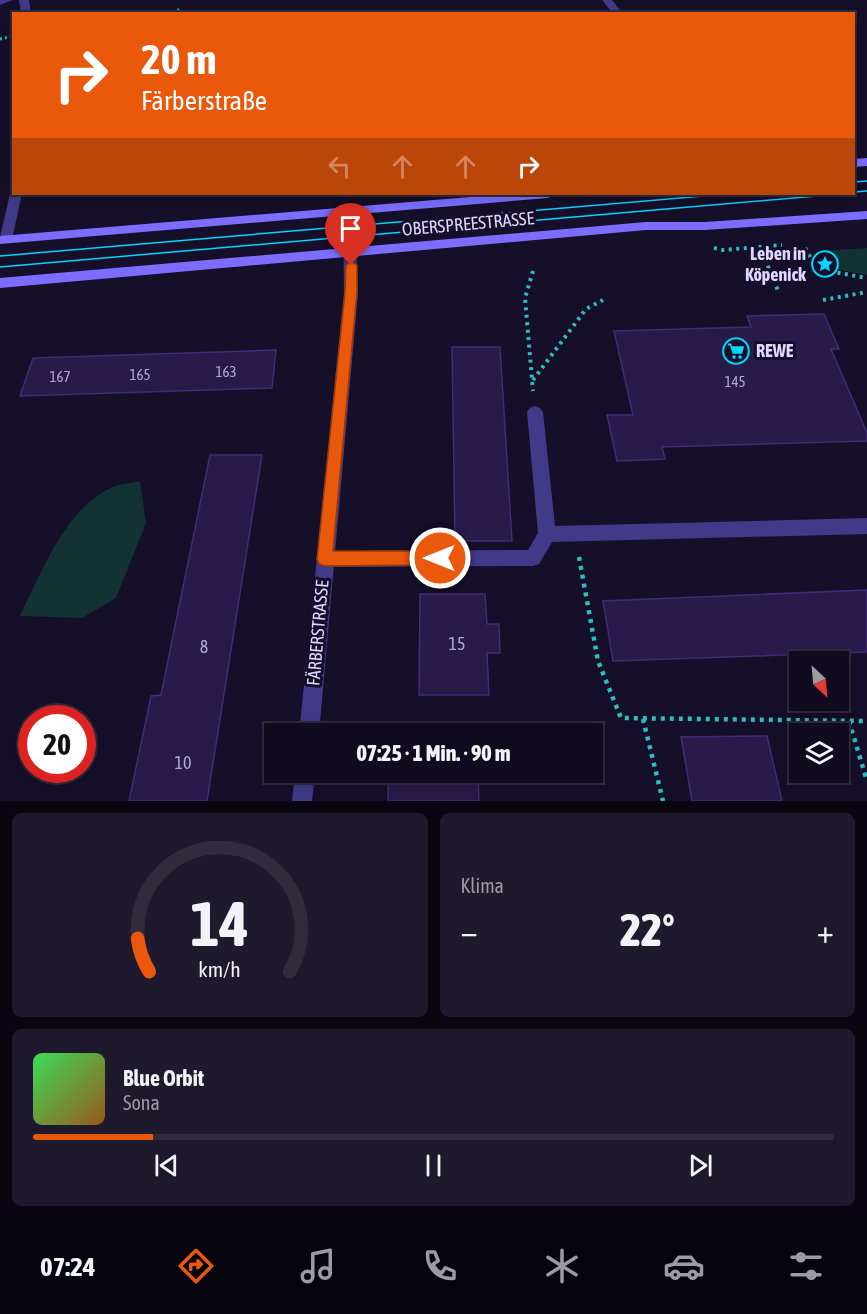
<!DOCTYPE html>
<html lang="de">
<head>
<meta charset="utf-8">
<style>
  body { margin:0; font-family:"Asap Condensed",sans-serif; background:#1e192c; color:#f1f3f6; height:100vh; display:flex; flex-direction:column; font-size:22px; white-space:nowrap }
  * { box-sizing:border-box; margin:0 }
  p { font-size:20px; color:#9c9ba4 }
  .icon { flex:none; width:33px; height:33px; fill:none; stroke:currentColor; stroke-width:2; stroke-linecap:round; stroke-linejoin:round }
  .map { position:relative; height:801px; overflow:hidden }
  .sheet { display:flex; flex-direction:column; gap:12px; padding:12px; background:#090611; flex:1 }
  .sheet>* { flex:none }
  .top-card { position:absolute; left:12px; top:12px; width:843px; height:183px; border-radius:0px; box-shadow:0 3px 15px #0003,0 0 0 2px #302b3d; background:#ea580c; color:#fff; overflow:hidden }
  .needle { width:39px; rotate:154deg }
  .fabs { position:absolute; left:789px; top:651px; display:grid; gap:12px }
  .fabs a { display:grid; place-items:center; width:60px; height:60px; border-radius:0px; background:#100b1f; box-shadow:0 3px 15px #0003,0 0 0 2px #302b3d; font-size:30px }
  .speed { position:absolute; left:18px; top:705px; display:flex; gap:12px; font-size:30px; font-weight:700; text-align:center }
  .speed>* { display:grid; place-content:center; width:78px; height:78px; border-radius:50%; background:#100b1f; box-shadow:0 3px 15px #0003,0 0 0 2px #302b3d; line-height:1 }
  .speed .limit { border:9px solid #d22; background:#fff; color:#111 }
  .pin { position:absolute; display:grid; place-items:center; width:51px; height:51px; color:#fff; margin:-62px -26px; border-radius:50% 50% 50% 0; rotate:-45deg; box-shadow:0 0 6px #0007 }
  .pin .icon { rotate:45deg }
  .me { position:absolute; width:66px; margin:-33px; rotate:270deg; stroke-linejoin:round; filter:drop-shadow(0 0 4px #0008) }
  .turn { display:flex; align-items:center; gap:21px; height:126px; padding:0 30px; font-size:27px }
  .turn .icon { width:78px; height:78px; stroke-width:2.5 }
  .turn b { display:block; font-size:42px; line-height:51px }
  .lanes { display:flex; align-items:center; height:57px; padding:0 30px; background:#0003; justify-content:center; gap:30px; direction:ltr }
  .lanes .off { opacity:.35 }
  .big { font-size:45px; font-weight:800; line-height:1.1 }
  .sheet .tile { flex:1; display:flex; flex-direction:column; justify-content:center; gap:9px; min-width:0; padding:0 21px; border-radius:9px; background:#1e192c }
  .sheet .dial { align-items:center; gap:0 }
  .dial svg { height:156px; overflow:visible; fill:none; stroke:#302b3d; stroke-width:7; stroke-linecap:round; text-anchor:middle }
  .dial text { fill:#f1f3f6; stroke:none }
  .song { display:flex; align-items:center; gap:18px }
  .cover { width:72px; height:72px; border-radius:9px; background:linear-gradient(135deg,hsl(130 70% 55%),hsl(30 70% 35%)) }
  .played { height:6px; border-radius:3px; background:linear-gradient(90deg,#ea580c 15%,#302b3d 15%) }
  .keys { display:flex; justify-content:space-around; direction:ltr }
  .heat { display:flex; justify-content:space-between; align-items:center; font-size:33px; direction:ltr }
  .sheet .tiles { flex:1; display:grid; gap:12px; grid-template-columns:1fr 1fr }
  .tile:last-child { grid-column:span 2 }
  .trip { position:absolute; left:264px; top:723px; width:339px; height:60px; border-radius:0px; background:#100b1f; box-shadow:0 3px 15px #0003,0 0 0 2px #302b3d; font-weight:800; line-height:60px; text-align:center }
  .dock { display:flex; height:96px; justify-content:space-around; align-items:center; background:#06040c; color:#9c9ba4 }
  .dock .icon { width:42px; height:42px }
  .dock .on { color:#ea580c }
  .dock b { font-size:27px; color:#f1f3f6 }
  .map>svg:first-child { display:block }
</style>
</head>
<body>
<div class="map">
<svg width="867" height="801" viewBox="0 0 867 801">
  <rect width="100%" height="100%" fill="#150f29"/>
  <!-- green -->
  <g fill="#123233">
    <polygon points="867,248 867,275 834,269 823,251"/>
    <path d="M 140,481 L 146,523 L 116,598 L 82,618 L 20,616 C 41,573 66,507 113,487 C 121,484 131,483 140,481 Z"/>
  </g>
  <!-- building -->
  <g fill="#281b4a" stroke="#402d77" stroke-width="1.5">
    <polygon points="824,314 839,349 831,349 867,433 867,441 662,447 665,459 617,461 607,415 633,415 614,331 751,327 747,316"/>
    <polygon points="452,347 500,347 512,541 455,541"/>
    <polygon points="276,350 272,388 20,396 33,358"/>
    <polygon points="210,455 262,455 207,801 129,801 151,696 161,695"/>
    <polygon points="867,590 867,652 613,661 603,601"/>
    <polygon points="420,594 485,594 487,624 499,624 500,653 487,653 489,695 419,695"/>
    <polygon points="767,736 782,801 692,801 681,737"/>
    <polygon points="388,772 478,772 479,801 388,801"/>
  </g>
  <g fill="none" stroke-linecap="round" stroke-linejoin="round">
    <!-- path-far2 -->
    <g stroke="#2dbdbd" stroke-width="3" stroke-dasharray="2 3" stroke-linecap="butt">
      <polyline points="175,14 179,9"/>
      <polyline points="0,39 14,36"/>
    </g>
    <!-- path-far1 -->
    <g stroke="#2dbdbd" stroke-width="4" stroke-dasharray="3 4.5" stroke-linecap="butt">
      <polyline points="714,248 723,250 782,245"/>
      <polyline points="805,248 817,269 867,278"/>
      <polyline points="762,252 779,293"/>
      <polyline points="533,271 525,298 533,391"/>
      <polyline points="823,300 867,292"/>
      <polyline points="533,380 586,309 603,300"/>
    </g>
    <!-- path -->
    <g stroke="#2dbdbd" stroke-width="4.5" stroke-dasharray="4 5" stroke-linecap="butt">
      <polyline points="579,557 598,661 621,718 867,721"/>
      <polyline points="643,719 663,801"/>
      <polyline points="849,721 867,781"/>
    </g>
    <!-- service -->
    <polygon fill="#423a89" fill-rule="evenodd" points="535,406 540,408 543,412 555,526 867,518 867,534 552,542 539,564 533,566 325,567 319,565 316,559 319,553 325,551 528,550 538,533 527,412 530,408"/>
    <!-- minor -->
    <g fill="#423a89" fill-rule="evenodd">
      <polygon points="0,0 13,0 0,5"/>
      <polygon points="19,0 29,0 31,14 21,14"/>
      <polygon points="602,0 612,0 623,14 613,14"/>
      <polygon points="14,191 14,194 22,194 12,239 6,243 2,242 0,237 10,194"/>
      <polygon points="349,206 355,210 358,293 319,734 299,734 344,293 343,210"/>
      <polygon points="295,772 315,772 312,801 292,801"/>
    </g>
    <!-- secondary -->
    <g fill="#7b6eff" fill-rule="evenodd">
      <polygon points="867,158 867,166 854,167 854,159"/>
      <polygon points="506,194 554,194 548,198 0,244 0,236"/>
      <polygon points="867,211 867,219 705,230 646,230 0,288 0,278 646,222 705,222"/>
    </g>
    <!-- tram -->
    <g stroke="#03d6ff" stroke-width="1.5">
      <polyline points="854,182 867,181"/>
      <polyline points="854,192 867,191"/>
      <polyline points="0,256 727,194"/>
      <polyline points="0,267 840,194"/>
    </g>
  </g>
  <!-- route -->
  <polygon fill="#ea580c" stroke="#983908" stroke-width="1.5" points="351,261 357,265 357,292 333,551 440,551 446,553 448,558 446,563 440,565 325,566 319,564 317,559 345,292 346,265"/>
  <!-- icons -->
  <defs>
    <g id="sight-ring" transform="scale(1.35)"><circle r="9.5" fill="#150f29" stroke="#03d6ff" stroke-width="1.5"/><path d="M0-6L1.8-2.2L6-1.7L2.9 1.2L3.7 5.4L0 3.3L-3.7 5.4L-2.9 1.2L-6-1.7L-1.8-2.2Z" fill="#03d6ff"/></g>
    <g id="supermarket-ring" transform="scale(1.35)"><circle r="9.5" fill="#150f29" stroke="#03d6ff" stroke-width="1.5"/><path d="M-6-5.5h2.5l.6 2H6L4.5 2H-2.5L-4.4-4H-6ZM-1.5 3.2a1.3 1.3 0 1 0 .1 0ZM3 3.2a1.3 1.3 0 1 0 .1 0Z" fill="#03d6ff"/></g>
  </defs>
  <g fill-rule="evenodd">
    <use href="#sight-ring" x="825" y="264"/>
    <use href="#supermarket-ring" x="736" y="351"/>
  </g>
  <g text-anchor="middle" stroke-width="6" stroke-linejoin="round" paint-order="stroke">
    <!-- number labels -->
    <g font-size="15" fill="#b0a8d2">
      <text x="226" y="377">163</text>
      <text x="140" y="380">165</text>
      <text x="60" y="382">167</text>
      <text x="735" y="387">145</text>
    </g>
    <!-- street labels -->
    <g font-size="18" fill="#ded7ff" stroke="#150f29">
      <text transform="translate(468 224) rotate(-5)" y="6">OBERSPREESTRASSE</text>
      <text transform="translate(318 633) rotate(-85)" y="6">FÄRBERSTRASSE</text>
    </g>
    <!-- poi labels -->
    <g font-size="18" font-weight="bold" fill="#ded7ff" stroke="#150f29" text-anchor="end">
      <text x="806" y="260">Leben in<tspan x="806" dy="21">Köpenick</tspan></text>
      <text x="756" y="357" text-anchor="start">REWE</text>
    </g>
    <!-- near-number labels -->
    <g font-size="18" fill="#b0a8d2">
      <text x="457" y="650">15</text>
      <text x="204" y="653">8</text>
      <text x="183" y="769">10</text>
    </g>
  </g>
</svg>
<div class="fabs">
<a><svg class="needle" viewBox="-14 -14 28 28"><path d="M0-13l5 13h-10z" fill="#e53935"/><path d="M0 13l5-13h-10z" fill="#9c9ba4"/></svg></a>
<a><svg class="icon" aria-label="layers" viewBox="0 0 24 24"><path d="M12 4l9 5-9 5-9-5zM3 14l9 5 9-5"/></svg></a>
</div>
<div class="speed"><div class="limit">20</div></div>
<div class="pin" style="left:351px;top:265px;background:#d93025"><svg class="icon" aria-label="arrive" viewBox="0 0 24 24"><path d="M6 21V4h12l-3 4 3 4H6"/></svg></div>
<svg class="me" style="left:440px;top:558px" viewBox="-20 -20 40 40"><circle r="17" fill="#ea580c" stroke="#fff" stroke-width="3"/><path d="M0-11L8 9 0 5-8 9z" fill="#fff"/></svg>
<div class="trip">07:25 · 1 Min. · 90 m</div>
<div class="top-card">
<div class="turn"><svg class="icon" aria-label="right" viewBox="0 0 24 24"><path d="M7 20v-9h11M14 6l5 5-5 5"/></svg><div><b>20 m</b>Färberstraße</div></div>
<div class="lanes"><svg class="icon off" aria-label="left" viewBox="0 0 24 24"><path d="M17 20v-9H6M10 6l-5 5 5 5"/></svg><svg class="icon off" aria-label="ahead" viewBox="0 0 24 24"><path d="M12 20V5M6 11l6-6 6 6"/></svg><svg class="icon off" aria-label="ahead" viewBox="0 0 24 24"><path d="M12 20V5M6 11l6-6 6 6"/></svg><svg class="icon" aria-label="right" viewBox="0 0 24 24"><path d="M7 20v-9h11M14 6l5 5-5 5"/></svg></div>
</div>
</div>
<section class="sheet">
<div class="tiles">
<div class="tile dial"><svg viewBox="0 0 100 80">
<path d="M14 69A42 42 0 1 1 86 69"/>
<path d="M14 69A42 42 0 0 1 8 52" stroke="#ea580c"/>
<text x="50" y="56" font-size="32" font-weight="700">14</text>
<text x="50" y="72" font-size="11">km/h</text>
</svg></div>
<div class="tile"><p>Klima</p>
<div class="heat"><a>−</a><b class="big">22°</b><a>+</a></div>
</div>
<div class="tile">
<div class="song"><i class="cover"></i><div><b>Blue Orbit</b><p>Sona</p></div></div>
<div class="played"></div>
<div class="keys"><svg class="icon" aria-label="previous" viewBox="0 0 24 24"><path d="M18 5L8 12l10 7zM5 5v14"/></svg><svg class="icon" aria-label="pause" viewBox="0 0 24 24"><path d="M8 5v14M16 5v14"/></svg><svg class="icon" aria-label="next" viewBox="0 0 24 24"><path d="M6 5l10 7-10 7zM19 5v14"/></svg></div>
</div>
</div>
</section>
<nav class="dock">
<b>07:24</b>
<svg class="icon on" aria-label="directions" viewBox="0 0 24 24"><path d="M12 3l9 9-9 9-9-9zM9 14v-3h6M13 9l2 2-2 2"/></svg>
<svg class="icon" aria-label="music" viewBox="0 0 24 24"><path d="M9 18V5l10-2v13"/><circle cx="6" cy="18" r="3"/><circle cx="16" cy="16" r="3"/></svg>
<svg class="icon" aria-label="phone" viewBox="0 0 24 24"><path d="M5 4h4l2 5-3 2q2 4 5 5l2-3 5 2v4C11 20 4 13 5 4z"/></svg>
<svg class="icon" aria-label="climate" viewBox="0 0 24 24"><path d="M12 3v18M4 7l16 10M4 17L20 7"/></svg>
<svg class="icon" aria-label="car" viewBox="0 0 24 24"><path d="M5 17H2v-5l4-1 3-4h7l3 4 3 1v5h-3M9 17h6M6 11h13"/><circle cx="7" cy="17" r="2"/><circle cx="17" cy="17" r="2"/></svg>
<svg class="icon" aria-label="filters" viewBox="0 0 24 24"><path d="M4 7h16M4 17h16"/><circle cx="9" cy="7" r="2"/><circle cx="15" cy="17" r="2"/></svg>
</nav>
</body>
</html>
